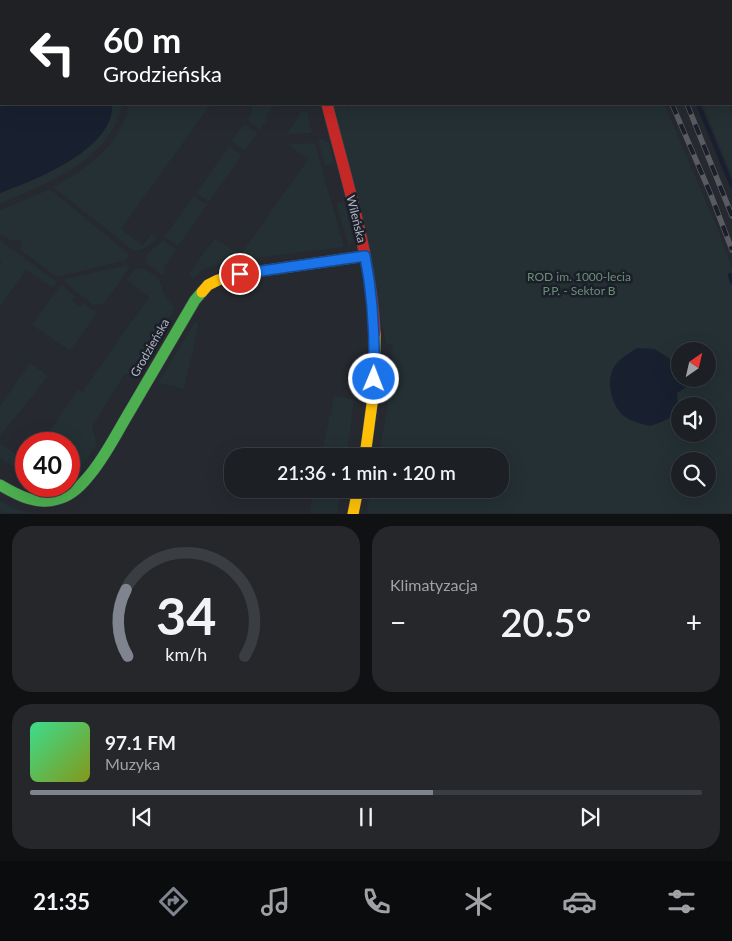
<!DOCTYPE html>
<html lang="pl">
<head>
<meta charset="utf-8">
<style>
  body { margin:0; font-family:Lato,sans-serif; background:#25272b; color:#f1f3f6; height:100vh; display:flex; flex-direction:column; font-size:19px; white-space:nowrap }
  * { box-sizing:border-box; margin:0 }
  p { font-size:16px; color:#a0a2a6 }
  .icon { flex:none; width:28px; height:28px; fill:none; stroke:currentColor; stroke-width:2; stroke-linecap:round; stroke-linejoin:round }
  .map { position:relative; height:514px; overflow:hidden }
  .details { display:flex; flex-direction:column; gap:12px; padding:12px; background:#0f1113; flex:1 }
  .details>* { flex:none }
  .hud { position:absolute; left:0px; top:0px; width:732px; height:105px; box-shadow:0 5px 20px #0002,0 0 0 1px #3a3d41; background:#202124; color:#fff; overflow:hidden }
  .needle { width:32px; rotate:34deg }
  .fabs { position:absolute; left:671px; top:342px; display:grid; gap:10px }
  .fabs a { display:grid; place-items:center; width:45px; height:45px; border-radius:50%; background:#1c1f23; box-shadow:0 5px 20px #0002,0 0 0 1px #3a3d41; font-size:25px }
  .speed { position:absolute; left:15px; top:432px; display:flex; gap:10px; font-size:25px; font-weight:700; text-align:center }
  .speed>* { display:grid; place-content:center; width:65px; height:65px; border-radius:50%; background:#1c1f23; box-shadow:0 5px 20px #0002,0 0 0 1px #3a3d41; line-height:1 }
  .speed .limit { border:8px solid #d22; background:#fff; color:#111 }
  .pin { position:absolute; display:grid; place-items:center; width:42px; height:42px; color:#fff; margin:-21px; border:2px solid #fff; border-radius:50%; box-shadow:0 1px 5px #0007 }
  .me { position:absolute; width:55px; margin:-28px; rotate:1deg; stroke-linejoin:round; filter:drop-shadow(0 0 4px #0008) }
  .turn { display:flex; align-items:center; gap:18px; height:105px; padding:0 20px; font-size:22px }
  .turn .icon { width:65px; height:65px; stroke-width:2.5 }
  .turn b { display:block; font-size:35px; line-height:42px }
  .big { font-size:38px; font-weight:600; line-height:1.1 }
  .details .widget { flex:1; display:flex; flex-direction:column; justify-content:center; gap:8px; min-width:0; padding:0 18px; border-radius:20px; background:#25272b }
  .details .dial { align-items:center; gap:0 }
  .dial svg { height:130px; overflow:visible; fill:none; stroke:#3a3d41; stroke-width:7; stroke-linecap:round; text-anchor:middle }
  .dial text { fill:#f1f3f6; stroke:none }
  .song { display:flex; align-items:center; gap:15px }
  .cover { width:60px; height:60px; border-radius:8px; background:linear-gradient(135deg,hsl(150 70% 55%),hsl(70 70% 35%)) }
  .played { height:5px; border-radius:2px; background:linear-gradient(90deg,#7f848e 60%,#3a3d41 60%) }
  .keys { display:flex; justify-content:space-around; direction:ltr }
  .heat { display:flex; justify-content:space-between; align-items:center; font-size:28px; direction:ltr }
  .details .tiles { flex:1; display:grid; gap:12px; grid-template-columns:1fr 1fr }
  .widget:last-child { grid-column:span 2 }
  .trip { position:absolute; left:224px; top:448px; width:285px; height:50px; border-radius:20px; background:#1c1f23; box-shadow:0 5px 20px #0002,0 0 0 1px #3a3d41; font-weight:600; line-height:50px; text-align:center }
  .dock { display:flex; height:80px; justify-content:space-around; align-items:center; background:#0b0c0e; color:#a0a2a6 }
  .dock .icon { width:35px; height:35px }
  .dock .selected { color:#7f848e }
  .dock b { font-size:22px; color:#f1f3f6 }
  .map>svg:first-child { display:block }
</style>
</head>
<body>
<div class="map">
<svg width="732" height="514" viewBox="0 0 732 514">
  <rect width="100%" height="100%" fill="#26292f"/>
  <!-- green -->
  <g fill="#243033" fill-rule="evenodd">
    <polygon points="312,0 615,0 616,1 312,1"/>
    <path d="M 112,104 L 122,104 C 112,160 47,183 0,204 L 0,193 C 35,181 114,148 112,104 Z"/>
    <path d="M 129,104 L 211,104 L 121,229 L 143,245 L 151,234 L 157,239 L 143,249 L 134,251 L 53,187 C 88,168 121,145 129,104 Z"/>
    <polygon points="252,104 275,104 266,116 268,118 260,130 247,120 252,111"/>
    <path d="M 334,104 L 345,104 L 350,117 L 346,104 L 664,104 L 719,232 L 732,269 L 732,513 L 367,513 L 371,489 L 500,489 L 500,456 L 378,456 C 385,420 394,381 392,344 L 386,344 ZM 680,351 L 708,351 L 708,379 L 680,379 ZM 680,406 L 708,406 L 708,434 L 680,434 ZM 680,461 L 708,461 L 708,489 L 680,489 Z"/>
    <polygon points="703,104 728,104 732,115 732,176"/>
    <polygon points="307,111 312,133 287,134 301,112"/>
    <polygon points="245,123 258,133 245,151 231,141"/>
    <polygon points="318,140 324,140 329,143 334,163 325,166"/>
    <polygon points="315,143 344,247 224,262 202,270 192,280 190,275 190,272 215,238 240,255 308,159 287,144"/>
    <polygon points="229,146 242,155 209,202 196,193"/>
    <polygon points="50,189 128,253 127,260 57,277 20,250 19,248 22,246 18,239 11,241 0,235 0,210"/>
    <polygon points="194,196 207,205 178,246 164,237"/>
    <polygon points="344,201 353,240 349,247 336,203"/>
    <polygon points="0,240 57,282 53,288 26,270 0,307 0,264 2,261 0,259"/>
    <polygon points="163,240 176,250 165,266 164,276 146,263 147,254"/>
    <polygon points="127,265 129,268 104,304 93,305 64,281 64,279"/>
    <polygon points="144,268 160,280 164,294 175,308 140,370 124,375 92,427 97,445 74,477 69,482 69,444 48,444 51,439 46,436 78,389 82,392 149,297 127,280 135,269"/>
    <polygon points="61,285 75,296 72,300 80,307 84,303 97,313 70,351 32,325"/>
    <polygon points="195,322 199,324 184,389 158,383"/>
    <path d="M 30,363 L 48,376 C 33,397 16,416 0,436 L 0,406 Z"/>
    <polygon points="334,396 354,399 347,456 321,456"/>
    <polygon points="0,443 20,457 21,464 17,470 0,458"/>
    <polygon points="314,489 339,489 341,491 337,513 309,513"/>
    <polygon points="0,501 15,509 34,513 3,513 0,511"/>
  </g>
  <!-- water -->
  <g fill="#18202f">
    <path d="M 0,28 L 1,28 L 1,104 L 112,104 C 115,149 35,180 0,193 Z"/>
    <path d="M 637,348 L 655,349 L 673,361 L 680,361 L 680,379 L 686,379 L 688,386 L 677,393 L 679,412 L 664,421 L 650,426 C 643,424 631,422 624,416 C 612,406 606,383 613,369 C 618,359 628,354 637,348 Z"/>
  </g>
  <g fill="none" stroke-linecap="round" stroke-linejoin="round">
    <!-- stream -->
    <g stroke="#18202f" stroke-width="4.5">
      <polyline points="651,0 651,1"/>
      <polyline points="698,104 732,186"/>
      <polyline points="730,275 732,282"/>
    </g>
    <!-- street casing -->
    <g stroke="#43464c" stroke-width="16">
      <polyline id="street" points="300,0 300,1"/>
    </g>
    <!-- fast casing -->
    <g stroke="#43464c" stroke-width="12">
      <path id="fast" d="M 0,485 C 17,495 37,506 58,499 C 70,496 80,487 88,477 C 104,459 115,436 127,416 C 150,377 172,339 195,300 L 202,292"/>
    </g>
    <!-- slow casing -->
    <g stroke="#43464c" stroke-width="12">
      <g id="slow">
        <polyline points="202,292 208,285 218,280 240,274 365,256"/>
        <polyline points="365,456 374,389 375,333"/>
        <polyline points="353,514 358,489"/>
      </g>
    </g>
    <!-- jam casing -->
    <g stroke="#43464c" stroke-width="12">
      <path id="jam" d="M 327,104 C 346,179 371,255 375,333"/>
    </g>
    <!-- street -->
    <use href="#street" stroke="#55585e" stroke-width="15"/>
    <!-- fast -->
    <use href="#fast" stroke="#4caf50" stroke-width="11"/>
    <!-- slow -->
    <use href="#slow" stroke="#ffc107" stroke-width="11"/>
    <!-- jam -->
    <use href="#jam" stroke="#c62828" stroke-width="11"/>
    <!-- rail casing -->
    <g stroke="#595b61" stroke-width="5.5">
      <g id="rail">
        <polyline points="624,0 624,1"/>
        <polyline points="639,0 640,1"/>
        <polyline points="672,104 711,195 732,250"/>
        <polyline points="687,104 732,216"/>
      </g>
    </g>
    <!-- rail -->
    <use href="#rail" stroke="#1b1f29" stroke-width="4" stroke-dasharray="11" stroke-linecap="butt"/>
  </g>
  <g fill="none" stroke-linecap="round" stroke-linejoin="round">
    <!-- route casing -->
    <g stroke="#114b97" stroke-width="12">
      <path id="route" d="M 240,274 L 365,256 C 373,297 375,338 374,379"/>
    </g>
    <!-- route -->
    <use href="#route" stroke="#1a73e8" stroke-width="9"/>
  </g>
  <g text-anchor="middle" stroke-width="5" stroke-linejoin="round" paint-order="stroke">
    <!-- street labels -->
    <g font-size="12" fill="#afb5c1" stroke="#1b1f29">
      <text transform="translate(356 219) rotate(76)" y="4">Wileńska</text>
      <text transform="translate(150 348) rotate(-60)" y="4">Grodzieńska</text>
    </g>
    <!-- park labels -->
    <g font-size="12" fill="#6a8e75" stroke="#1b1f29">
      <text x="579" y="281">ROD im. 1000-lecia<tspan x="579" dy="14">P.P. - Sektor B</tspan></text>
    </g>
  </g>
</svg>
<div class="fabs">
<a><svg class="needle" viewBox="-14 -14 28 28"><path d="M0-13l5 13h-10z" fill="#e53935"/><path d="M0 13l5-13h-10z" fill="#a0a2a6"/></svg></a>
<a><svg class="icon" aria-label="sound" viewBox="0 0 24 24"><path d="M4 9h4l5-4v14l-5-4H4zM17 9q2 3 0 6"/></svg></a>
<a><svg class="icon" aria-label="search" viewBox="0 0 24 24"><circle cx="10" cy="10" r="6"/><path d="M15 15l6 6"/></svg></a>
</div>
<div class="speed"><div class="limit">40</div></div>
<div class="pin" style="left:240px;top:274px;background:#d93025"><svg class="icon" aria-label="arrive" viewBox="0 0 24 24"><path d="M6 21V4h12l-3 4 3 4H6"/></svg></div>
<svg class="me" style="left:374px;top:379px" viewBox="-20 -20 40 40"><circle r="17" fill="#1a73e8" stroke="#fff" stroke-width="3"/><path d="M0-11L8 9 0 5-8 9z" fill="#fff"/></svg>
<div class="trip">21:36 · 1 min · 120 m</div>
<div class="hud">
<div class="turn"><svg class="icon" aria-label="left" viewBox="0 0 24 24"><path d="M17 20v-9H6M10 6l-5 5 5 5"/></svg><div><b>60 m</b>Grodzieńska</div></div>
</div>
</div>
<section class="details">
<div class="tiles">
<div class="widget dial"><svg viewBox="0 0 100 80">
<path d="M14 69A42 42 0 1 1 86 69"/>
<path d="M14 69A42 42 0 0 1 13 28" stroke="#7f848e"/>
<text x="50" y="56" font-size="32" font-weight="700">34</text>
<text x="50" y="72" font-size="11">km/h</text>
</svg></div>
<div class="widget"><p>Klimatyzacja</p>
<div class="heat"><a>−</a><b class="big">20.5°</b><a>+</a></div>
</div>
<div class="widget">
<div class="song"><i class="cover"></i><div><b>97.1 FM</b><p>Muzyka</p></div></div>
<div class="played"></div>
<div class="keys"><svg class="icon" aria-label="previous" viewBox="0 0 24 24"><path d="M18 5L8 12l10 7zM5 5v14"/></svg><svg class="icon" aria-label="pause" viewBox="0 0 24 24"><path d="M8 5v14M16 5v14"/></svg><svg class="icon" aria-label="next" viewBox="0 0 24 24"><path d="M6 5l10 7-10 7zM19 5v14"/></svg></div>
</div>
</div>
</section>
<nav class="dock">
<b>21:35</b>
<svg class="icon selected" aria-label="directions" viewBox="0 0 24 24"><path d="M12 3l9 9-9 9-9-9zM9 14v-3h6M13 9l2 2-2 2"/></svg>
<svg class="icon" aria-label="music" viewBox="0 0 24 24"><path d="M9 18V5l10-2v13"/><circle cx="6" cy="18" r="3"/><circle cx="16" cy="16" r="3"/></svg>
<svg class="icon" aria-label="phone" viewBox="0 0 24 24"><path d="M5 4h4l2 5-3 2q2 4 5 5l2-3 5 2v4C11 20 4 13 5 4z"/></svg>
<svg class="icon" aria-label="climate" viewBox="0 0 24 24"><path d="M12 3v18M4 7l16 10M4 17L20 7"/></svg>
<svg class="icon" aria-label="car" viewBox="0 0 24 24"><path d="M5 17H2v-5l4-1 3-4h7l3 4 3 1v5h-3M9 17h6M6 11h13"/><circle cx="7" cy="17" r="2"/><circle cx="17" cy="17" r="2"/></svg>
<svg class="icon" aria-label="filters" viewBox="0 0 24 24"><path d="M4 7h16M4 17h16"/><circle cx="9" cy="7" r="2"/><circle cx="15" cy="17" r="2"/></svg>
</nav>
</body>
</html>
